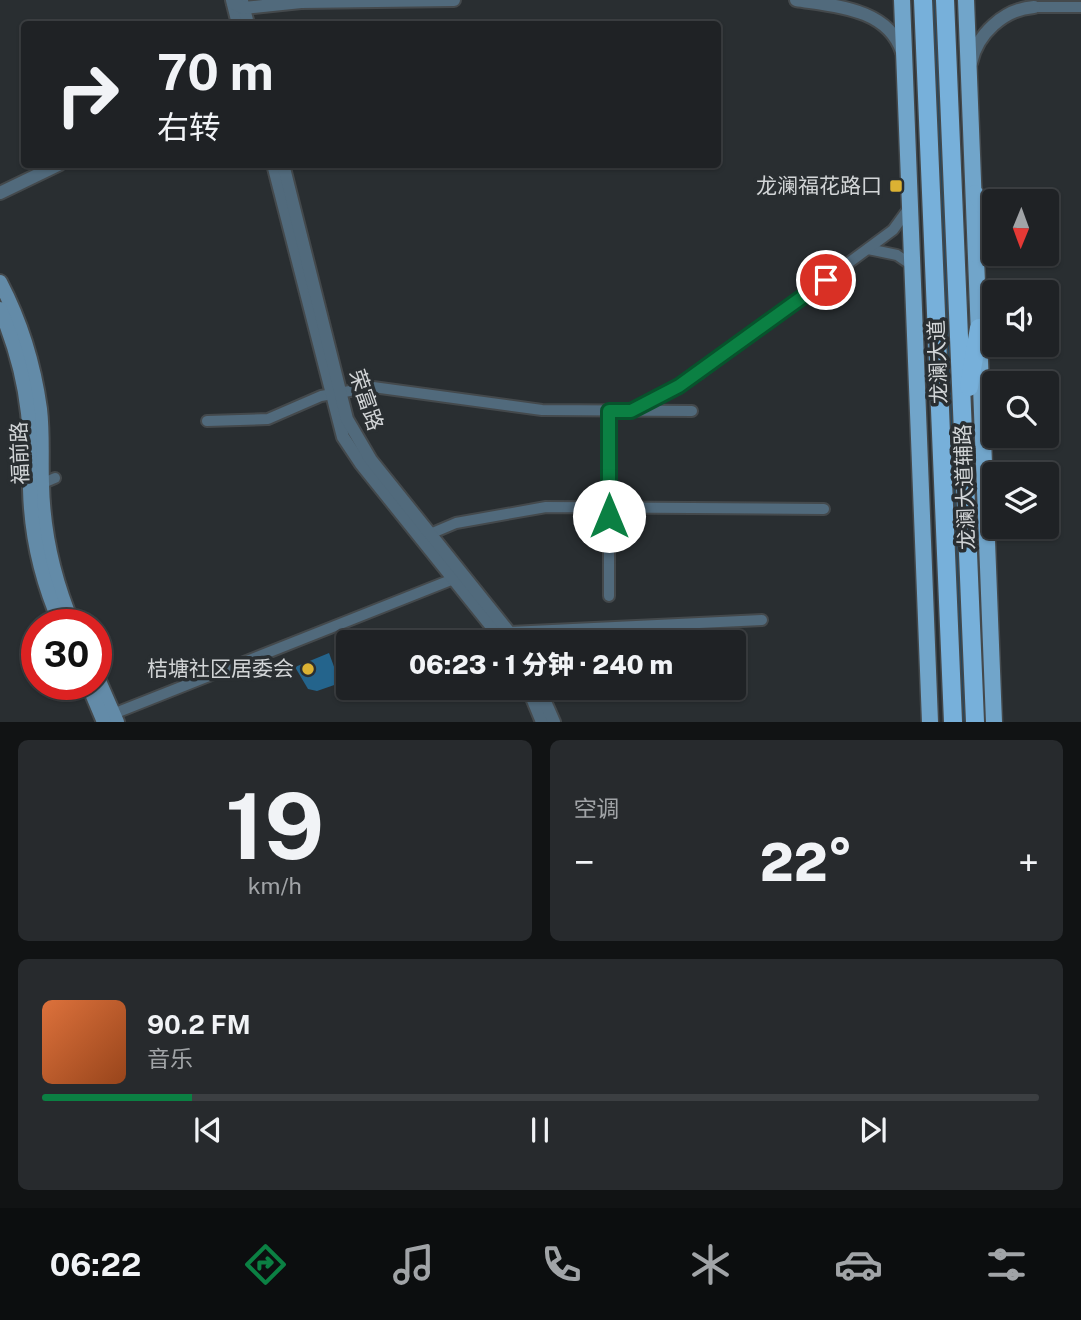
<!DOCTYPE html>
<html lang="zh">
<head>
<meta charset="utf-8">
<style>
  body { margin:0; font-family:"Public Sans","Noto Sans SC",sans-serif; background:#272a2d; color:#f1f3f6; height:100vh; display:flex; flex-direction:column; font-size:26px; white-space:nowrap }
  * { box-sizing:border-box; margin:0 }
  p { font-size:23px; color:#a1a4a7 }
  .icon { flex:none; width:38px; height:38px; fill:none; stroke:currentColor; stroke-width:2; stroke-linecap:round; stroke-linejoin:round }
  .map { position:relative; height:722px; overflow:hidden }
  .side { display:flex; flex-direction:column; gap:18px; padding:18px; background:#111314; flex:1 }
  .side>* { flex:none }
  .top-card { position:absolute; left:21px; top:21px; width:700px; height:147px; border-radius:7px; box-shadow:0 2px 5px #0004,0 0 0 2px #3c3f42; background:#1f2225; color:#f1f3f6; overflow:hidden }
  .needle { width:46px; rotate:181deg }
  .fabs { position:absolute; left:982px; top:189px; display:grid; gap:14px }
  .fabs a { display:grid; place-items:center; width:77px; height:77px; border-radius:7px; background:#1f2225; box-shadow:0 2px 5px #0004,0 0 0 2px #3c3f42; font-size:35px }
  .speed { position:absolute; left:21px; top:609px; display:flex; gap:14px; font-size:35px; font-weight:700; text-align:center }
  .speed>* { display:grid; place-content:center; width:91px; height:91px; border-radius:50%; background:#1f2225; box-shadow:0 2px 5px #0004,0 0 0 2px #3c3f42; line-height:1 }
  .speed .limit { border:10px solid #d22; background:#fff; color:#111 }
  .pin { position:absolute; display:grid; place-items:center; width:60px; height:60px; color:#fff; margin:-30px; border:4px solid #fff; border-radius:50%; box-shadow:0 2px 7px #0007 }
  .me { position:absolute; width:77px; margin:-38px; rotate:0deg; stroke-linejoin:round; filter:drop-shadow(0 0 5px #0008) }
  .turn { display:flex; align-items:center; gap:24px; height:147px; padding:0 21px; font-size:32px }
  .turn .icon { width:91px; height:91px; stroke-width:2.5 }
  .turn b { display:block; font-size:49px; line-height:60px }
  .big { font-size:52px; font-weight:800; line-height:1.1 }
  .side .widget { flex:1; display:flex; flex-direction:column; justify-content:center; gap:10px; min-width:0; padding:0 24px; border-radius:10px; background:#272a2d }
  .side .dial { align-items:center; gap:0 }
  .dial b { font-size:91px; line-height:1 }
  .song { display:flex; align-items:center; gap:21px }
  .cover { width:84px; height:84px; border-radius:10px; background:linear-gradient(135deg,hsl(20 70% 55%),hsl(20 70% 35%)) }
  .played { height:7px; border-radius:4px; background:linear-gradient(90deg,#0b8043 15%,#3c3f42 15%) }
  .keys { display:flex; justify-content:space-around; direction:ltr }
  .heat { display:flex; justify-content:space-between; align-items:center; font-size:38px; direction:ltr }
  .side .tiles { flex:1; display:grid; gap:18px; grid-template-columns:1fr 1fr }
  .widget:last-child { grid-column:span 2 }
  .trip { position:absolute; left:336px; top:630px; width:410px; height:70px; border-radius:7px; background:#1f2225; box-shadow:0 2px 5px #0004,0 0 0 2px #3c3f42; font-weight:800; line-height:70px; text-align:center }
  .dock { display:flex; height:112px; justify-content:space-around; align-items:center; background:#0c0e0f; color:#a1a4a7 }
  .dock .icon { width:49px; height:49px }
  .dock .current { color:#0b8043 }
  .dock b { font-size:32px; color:#f1f3f6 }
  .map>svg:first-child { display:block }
</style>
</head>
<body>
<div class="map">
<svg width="1081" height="722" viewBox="0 0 1081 722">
  <rect width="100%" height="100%" fill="#292e31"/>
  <!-- green -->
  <polygon fill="#22455d" points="932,0 937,0 966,722 961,721"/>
  <!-- building -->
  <polygon fill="#24648c" points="329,653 340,683 317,691 308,689 295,667"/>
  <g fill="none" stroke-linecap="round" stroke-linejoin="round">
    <!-- minor casing -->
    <g stroke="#44494c" stroke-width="14">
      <g id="minor">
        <polyline points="1034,7 1081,7"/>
        <polyline points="868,249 897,255 913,266"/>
        <polyline points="633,410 700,373 893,230 909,208"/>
        <polyline points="207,421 268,419 321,396 373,387 542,410 692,411"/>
        <polyline points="36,486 55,478"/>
        <polyline points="430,534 456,523 546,507 824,509"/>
        <polyline points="609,596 609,411"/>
        <polyline points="510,632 762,620"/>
        <polyline points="108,716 461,576"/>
      </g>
    </g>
    <!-- tertiary casing -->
    <g stroke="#44494c" stroke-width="16">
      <g id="tertiary">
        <polyline points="232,0 238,24"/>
        <path d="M 796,0 C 834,6 888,8 902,52"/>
        <polyline points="242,1 248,24"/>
        <polyline points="233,3 244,8 301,2 454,0"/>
        <path d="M 971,63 C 977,34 1004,9 1034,7"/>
        <polyline points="273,164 343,437 361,464 504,642"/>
        <polyline points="283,164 347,419 371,460 517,642"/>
        <polyline points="0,193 60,164"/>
        <polyline points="528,688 542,722"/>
        <polyline points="539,688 554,722"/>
      </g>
    </g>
    <!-- secondary casing -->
    <g stroke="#44494c" stroke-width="18">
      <g id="secondary">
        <path d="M 0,282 C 21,322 34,365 40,409 C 43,435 41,459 42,484 C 43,533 54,580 73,625"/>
        <path d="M 0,309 C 14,342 24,377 28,413 C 31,438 29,463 30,489 C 31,535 42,582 61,625"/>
        <polyline points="96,674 117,722"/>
        <polyline points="88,684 104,722"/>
      </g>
    </g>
    <!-- primary casing -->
    <g stroke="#44494c" stroke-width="19">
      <g id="primary">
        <polyline points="902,0 930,722"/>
        <polyline points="966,0 994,722"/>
        <polyline points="975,193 983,206 994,214"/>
        <polyline points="977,255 983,243 994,233"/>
      </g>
    </g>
    <!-- trunk casing -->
    <g stroke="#44494c" stroke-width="21">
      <g id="trunk">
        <polyline points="923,0 953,722"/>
        <polyline points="945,0 975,722"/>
        <polyline points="969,387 979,328"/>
      </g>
    </g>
    <!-- minor -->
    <use href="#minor" stroke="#516a7c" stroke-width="10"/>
    <!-- tertiary -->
    <use href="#tertiary" stroke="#516a7c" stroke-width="12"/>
    <!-- secondary -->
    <use href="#secondary" stroke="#638ba8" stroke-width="14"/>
    <!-- primary -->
    <use href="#primary" stroke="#71a5ca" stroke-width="16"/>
    <!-- trunk -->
    <use href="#trunk" stroke="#77b0da" stroke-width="18"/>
  </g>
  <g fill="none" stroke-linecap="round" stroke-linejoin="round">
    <!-- route casing -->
    <g stroke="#07532c" stroke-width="18">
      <polyline id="route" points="609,516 609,411 631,411 679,386 826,280"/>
    </g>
    <!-- route -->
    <use href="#route" stroke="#0b8043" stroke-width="12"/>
  </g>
  <!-- markers -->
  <g fill="#dbb233" stroke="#292e31" stroke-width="2.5">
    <rect x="889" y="179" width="14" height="14" rx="3.5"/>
    <circle cx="308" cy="669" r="7"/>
  </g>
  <g text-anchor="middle" stroke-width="7" stroke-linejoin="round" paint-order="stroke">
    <!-- poi labels -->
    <g font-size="21" fill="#d2d5d7" stroke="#292e31" text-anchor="end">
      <text x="882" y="193">龙澜福花路口</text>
      <text x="294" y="676">桔塘社区居委会</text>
    </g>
    <!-- street labels -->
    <g font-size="21" fill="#d2d5d7" stroke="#292e31">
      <text transform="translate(938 362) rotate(-92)" y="7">龙澜大道</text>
      <text transform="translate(366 400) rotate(71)" y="7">荣富路</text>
      <text transform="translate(20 453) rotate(-92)" y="7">福前路</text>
      <text transform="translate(965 487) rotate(-92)" y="7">龙澜大道辅路</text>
    </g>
  </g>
</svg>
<div class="fabs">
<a><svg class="needle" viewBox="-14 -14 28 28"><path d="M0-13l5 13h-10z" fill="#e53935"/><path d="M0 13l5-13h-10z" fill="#a1a4a7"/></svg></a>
<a><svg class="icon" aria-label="sound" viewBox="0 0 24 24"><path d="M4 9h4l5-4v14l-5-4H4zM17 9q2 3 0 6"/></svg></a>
<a><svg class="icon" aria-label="search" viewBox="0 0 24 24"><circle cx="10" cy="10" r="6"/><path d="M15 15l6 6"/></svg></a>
<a><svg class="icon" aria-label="layers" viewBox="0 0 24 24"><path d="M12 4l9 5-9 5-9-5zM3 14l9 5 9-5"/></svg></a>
</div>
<div class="speed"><div class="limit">30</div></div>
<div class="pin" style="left:826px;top:280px;background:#d93025"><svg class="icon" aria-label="arrive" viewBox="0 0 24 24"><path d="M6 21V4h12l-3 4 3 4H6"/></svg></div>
<svg class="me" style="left:609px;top:516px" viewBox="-20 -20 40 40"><circle r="19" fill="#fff"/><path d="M0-13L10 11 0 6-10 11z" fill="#0b8043"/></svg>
<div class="trip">06:23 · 1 分钟 · 240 m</div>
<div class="top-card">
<div class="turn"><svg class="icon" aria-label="right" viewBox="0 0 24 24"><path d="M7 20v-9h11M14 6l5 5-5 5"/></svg><div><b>70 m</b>右转</div></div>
</div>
</div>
<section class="side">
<div class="tiles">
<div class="widget dial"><b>19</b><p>km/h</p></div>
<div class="widget"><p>空调</p>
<div class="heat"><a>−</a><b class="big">22°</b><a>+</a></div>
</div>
<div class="widget">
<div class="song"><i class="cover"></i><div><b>90.2 FM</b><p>音乐</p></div></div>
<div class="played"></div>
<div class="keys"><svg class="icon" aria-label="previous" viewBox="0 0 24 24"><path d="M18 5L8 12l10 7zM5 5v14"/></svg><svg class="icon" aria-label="pause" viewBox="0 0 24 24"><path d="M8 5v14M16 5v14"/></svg><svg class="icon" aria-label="next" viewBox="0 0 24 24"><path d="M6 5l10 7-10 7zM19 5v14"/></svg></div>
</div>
</div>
</section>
<nav class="dock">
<b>06:22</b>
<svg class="icon current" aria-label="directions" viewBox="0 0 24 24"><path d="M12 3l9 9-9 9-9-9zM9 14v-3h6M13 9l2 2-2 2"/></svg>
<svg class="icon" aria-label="music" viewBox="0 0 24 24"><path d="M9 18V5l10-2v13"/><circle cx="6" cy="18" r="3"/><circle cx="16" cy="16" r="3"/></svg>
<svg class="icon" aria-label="phone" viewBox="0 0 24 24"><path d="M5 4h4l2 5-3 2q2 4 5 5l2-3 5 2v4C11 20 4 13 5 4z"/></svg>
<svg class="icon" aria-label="climate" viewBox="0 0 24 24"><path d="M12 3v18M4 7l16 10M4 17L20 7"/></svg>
<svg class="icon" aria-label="car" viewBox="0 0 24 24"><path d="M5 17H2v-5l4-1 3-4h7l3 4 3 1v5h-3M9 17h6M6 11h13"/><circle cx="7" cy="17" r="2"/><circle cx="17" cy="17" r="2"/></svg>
<svg class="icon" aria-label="filters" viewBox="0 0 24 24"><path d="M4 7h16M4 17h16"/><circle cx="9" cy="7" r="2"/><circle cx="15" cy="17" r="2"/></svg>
</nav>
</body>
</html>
